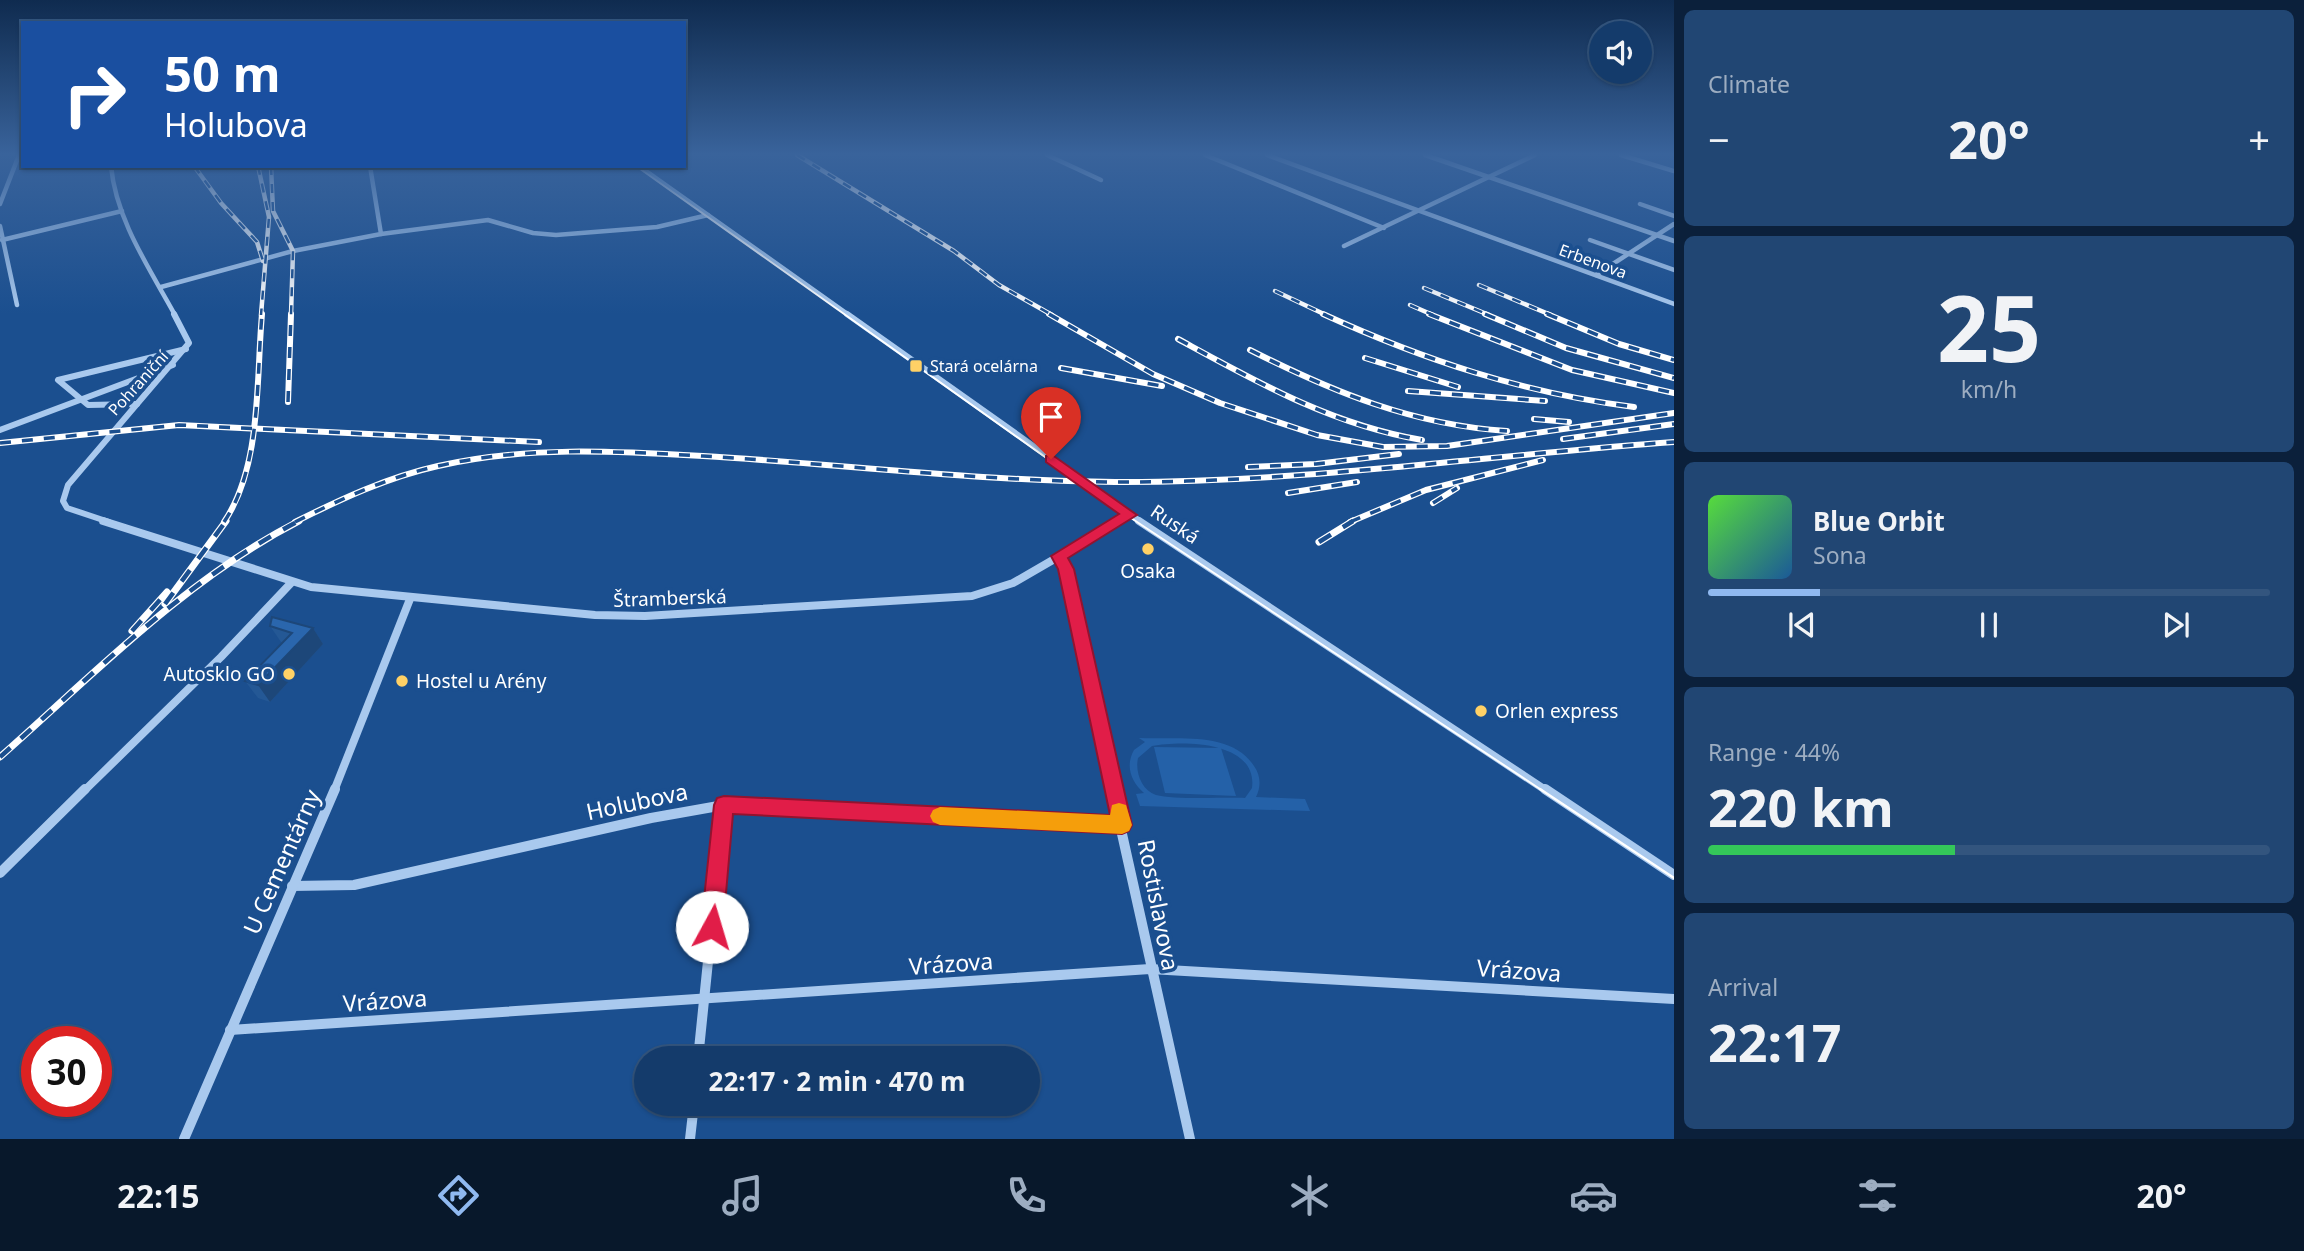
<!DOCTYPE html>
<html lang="en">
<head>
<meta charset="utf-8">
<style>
  body { margin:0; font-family:"Noto Sans",sans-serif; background:#214673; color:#f1f3f6; height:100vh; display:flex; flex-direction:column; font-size:26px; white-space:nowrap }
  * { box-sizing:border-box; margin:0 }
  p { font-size:23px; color:#9dadc1 }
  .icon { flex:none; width:38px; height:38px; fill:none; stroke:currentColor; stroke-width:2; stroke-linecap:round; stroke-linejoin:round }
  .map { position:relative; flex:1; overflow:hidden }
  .details { display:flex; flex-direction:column; gap:10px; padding:10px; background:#0b203b; width:630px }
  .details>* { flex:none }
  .guide { position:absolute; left:21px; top:21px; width:665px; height:147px; border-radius:0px; box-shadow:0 2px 5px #0004,0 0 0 2px #33557e; background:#1a4fa0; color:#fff; overflow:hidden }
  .buttons { position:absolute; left:1589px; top:21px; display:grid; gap:14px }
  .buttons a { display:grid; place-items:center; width:63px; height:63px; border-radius:50%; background:#143b6b; box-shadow:0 2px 5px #0004,0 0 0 2px #33557e; font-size:35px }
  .speed { position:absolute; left:21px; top:1026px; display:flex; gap:14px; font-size:35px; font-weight:700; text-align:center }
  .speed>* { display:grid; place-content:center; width:91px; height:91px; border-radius:50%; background:#143b6b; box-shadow:0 2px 5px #0004,0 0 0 2px #33557e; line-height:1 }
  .speed .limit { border:10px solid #d22; background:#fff; color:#111 }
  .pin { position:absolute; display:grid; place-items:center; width:60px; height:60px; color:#fff; margin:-72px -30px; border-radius:50% 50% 50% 0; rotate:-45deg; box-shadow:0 0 7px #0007 }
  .pin .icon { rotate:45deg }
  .me { position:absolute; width:77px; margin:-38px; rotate:6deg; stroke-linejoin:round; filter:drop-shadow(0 0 5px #0008) }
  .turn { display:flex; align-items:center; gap:24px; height:147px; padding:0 28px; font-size:32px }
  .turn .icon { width:91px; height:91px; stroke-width:2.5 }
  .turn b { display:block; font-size:49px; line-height:60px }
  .big { font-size:52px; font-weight:700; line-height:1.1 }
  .details .tile { flex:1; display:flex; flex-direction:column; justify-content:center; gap:10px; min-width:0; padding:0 24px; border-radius:10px; background:#214673 }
  .details .dial { align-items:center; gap:0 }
  .dial b { font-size:91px; line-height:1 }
  .song { display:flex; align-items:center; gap:21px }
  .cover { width:84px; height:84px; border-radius:10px; background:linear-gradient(135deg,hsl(110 70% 55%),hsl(210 70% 35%)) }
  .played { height:7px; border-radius:4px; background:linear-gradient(90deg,#90b9f0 20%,#33557e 20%) }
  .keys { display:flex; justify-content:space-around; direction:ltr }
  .heat { display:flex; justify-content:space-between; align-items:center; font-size:38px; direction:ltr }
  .charge { height:10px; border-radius:5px; background:linear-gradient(90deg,#34c759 44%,#33557e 0) }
  .trip { position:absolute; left:634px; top:1046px; width:406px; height:70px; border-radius:35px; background:#143b6b; box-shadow:0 2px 5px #0004,0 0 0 2px #33557e; font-weight:700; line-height:70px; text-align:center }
  .menu { display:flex; height:112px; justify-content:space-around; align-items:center; background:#08182b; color:#9dadc1 }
  .menu .icon { width:49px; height:49px }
  .menu .active { color:#90b9f0 }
  .menu b { font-size:32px; color:#f1f3f6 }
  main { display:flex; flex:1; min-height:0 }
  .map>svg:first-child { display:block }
</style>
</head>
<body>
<main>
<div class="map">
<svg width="1674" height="1139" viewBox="0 0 1674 1139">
  <rect width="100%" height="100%" fill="#1b4f8f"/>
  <!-- green -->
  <g fill="#2461a8" fill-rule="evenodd">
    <path d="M 1139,738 C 1176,740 1231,730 1254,766 C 1261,776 1261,787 1256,797 L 1305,799 L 1310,811 L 1140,806 L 1136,794 L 1144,793 C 1131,782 1125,766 1134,750 L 1145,742 ZM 1152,746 C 1183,740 1258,741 1252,788 L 1245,798 C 1224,797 1174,800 1156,795 C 1141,790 1135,771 1138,758 Z"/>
    <polygon points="1154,747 1221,748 1236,796 1165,793"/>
  </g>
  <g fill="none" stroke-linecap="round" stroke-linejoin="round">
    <!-- street-far3 -->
    <g stroke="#a9c9ee" stroke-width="4.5">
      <polyline points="1047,155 1101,180"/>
      <polyline points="1205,155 1384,228"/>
      <polyline points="1267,155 1674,304"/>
      <polyline points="1425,155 1674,241"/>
      <polyline points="1621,155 1674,171"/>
      <path d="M 111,166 C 116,220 150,269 175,315"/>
      <polyline points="639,166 849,315"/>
      <polyline points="370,168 381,166"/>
      <polyline points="0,204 19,155"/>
      <polyline points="1640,204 1674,216"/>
      <polyline points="0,226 17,305"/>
      <polyline points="381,234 488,220 533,233 556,235 657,227 708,215"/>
      <polyline points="2,240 122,211"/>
      <polyline points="1590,240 1674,270"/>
      <polyline points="1344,246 1535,155"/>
      <polyline points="1596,275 1674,224"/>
      <polyline points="161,287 293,251 381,234 370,166"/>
    </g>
    <!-- street-far2 -->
    <g stroke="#a9c9ee" stroke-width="6">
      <polyline points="847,314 1141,522"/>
      <polyline points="137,404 88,405 58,380 186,349"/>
      <polyline points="0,430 173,365"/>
      <polyline points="109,522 67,508 63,501 68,485 189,343 174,314"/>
      <polyline points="1117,522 1130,515"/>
    </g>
    <!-- street-far1 -->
    <g stroke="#a9c9ee" stroke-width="8">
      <polyline points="103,521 311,587 595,615 645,616 972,596 1013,583 1120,521"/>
      <polyline points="1139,521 1547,791"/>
      <polyline points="1059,557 1066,569 1113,791"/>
      <polyline points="84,791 221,657 291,583"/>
      <polyline points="334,791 410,599"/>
    </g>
    <!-- street -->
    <g stroke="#a9c9ee" stroke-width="10">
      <polyline points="1112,789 1190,1139"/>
      <polyline points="1545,789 1674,875"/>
      <polyline points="0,873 85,789"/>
      <polyline points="292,886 354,885 651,818 724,805 1122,825"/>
      <polyline points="230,1030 1150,969 1674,999"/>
      <polyline points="698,1059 724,805"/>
      <polyline points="184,1139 335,789"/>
      <polyline points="690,1139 694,1104"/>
    </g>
    <!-- tram-far1 -->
    <polyline stroke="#fff" stroke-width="2" points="636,166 1128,516 1543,791"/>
    <!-- tram -->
    <polyline stroke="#fff" stroke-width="2.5" points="1540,789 1674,878"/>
    <!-- rail-far2 casing -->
    <g stroke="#fff" stroke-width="4.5">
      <g id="rail-far2">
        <polyline points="797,155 954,251 999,285 1052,315"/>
        <polyline points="194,166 221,203 257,242 263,261"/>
        <polyline points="258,166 269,217 261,315"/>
        <polyline points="271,166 273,211 293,251 291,315"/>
        <polyline points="1479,285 1551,315"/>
        <polyline points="1424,288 1489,315"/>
        <polyline points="1275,291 1326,315"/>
        <polyline points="1410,305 1433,315"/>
      </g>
    </g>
    <!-- rail-far1 casing -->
    <g stroke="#fff" stroke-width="6">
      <g id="rail-far1">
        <polyline points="1049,314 1153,374 1220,403 1317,435 1383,447 1447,446 1674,413"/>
        <path d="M 1323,314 C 1424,360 1523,393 1634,407"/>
        <polyline points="1429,314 1572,370 1674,393"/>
        <polyline points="1485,314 1566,348 1674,378"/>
        <polyline points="1547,314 1619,344 1674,360"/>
        <path d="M 1178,339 C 1257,382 1332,425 1422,440"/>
        <path d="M 1250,350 C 1333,392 1413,425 1507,431"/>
        <polyline points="1365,358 1458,387"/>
        <polyline points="1061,368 1162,386"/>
        <polyline points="1408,391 1545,401"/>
        <polyline points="288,402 291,314"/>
        <polyline points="1534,419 1569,422"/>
        <polyline points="1563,439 1674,424"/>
        <polyline points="0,443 179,425 539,442"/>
        <polyline points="1248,467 1316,464 1399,454"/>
        <polyline points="1288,493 1357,482"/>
        <polyline points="1433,503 1457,488"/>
        <path d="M 224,522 C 262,466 256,380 262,314"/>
        <path d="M 295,522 C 341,499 388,477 438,466 C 525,446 614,451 703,456 C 840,464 978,481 1115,482 C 1302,483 1488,455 1674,442"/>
        <polyline points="1350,522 1426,490 1543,460"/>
      </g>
    </g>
    <!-- rail casing -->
    <g stroke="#fff" stroke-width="7">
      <g id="rail">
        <polyline points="1319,542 1353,521"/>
        <polyline points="165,604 226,521"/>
        <polyline points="132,631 167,592"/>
        <path d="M 0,757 C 94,674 186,579 299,521"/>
      </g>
    </g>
    <!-- rail-far2 -->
    <use href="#rail-far2" stroke="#1b4f8f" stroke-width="2.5" stroke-dasharray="9" stroke-linecap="butt"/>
    <!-- rail-far1 -->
    <use href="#rail-far1" stroke="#1b4f8f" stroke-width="3.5" stroke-dasharray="11" stroke-linecap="butt"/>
    <!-- rail -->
    <use href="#rail" stroke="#1b4f8f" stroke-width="4.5" stroke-dasharray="14" stroke-linecap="butt"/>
  </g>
  <!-- wall -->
  <polygon fill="#245895" points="270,626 313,628 323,644 270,702 258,698 245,681 283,643 281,642"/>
  <!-- shaded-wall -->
  <polygon fill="#1d4779" points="313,628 323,644 270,702 258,685"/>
  <!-- building -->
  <polygon fill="#2a66ad" stroke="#1d4779" stroke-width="2" points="272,617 313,628 258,685 245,681 292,633 270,626"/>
  <!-- sky -->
  <linearGradient id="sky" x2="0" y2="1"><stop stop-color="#0f2b4f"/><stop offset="0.49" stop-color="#39639b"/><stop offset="1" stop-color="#39639b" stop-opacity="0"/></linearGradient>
  <rect width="1674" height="314" fill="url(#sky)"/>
  <!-- route -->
  <polygon fill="#e11d48" stroke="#92132f" stroke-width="2" points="1051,454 1137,515 1068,558 1074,569 1132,825 1129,831 1122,834 733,814 723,927 719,934 712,938 704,934 701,927 714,805 717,798 724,796 1110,815 1058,569 1051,556 1119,514 1046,462 1046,456"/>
  <!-- slow -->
  <polygon fill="#f59e0b" points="1119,803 1126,805 1132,825 1129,831 1122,834 940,825 933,822 930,816 933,810 940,807 1110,815 1112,805"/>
  <!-- markers -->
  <g fill="#ffd166" stroke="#1b4f8f" stroke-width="2.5">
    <rect x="909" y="359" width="14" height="14" rx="3.5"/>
    <circle cx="1148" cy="549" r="7"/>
    <circle cx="289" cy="674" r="7"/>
    <circle cx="402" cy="681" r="7"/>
    <circle cx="1481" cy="711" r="7"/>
  </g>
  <g text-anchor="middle" stroke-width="7" stroke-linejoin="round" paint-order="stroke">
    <!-- far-street labels -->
    <g font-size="16" fill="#fff" stroke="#1b4f8f">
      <text transform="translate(1593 261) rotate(20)" y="6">Erbenova</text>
      <text transform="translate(138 383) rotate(-48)" y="6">Pohraniční</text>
    </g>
    <!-- far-poi labels -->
    <g font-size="16" fill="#fff" stroke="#1b4f8f" text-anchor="start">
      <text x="930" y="372">Stará ocelárna</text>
    </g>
    <!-- street labels -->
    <g font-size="19" fill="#fff" stroke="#1b4f8f">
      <text transform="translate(1175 524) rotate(34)" y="7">Ruská</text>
      <text transform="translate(670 598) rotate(-2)" y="7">Štramberská</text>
    </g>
    <!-- poi labels -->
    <g font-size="19" fill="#fff" stroke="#1b4f8f" text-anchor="start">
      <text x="1148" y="578" text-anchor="middle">Osaka</text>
      <text x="275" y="681" text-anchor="end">Autosklo GO</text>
      <text x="416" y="688">Hostel u Arény</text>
      <text x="1495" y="718">Orlen express</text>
    </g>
    <!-- near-street labels -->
    <g font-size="23" fill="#fff" stroke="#1b4f8f">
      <text transform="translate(637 802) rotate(-12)" y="8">Holubova</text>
      <text transform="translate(282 862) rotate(-66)" y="8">U Cementárny</text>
      <text transform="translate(1158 905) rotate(79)" y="8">Rostislavova</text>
      <text transform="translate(951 964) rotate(-4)" y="8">Vrázova</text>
      <text transform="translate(1519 971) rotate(4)" y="8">Vrázova</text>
      <text transform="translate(385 1001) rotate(-4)" y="8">Vrázova</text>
    </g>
  </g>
</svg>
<div class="buttons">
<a><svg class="icon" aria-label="sound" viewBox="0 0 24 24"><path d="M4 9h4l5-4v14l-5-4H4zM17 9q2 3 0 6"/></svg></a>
</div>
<div class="speed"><div class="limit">30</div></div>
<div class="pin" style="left:1051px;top:459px;background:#d93025"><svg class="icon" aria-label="arrive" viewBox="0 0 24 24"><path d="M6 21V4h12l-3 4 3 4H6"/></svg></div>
<svg class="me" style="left:712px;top:927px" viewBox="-20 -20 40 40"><circle r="19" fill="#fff"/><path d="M0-13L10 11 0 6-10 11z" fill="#e11d48"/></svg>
<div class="trip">22:17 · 2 min · 470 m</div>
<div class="guide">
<div class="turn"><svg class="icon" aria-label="right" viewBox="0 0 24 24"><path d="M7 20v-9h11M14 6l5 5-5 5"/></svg><div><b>50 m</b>Holubova</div></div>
</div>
</div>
<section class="details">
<div class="tile"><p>Climate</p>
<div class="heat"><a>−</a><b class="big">20°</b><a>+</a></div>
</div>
<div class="tile dial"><b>25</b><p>km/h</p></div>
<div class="tile">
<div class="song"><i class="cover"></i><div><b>Blue Orbit</b><p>Sona</p></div></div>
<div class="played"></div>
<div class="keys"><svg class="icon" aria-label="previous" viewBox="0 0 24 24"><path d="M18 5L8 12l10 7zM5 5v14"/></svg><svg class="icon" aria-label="pause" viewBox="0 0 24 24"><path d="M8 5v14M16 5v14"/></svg><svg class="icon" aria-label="next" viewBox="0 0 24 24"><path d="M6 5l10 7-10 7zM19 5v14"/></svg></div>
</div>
<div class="tile"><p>Range · 44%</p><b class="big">220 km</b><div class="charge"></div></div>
<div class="tile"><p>Arrival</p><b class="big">22:17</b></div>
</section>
</main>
<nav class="menu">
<b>22:15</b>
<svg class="icon active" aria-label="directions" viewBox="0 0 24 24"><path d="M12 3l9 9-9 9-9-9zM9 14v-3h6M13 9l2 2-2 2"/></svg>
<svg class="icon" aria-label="music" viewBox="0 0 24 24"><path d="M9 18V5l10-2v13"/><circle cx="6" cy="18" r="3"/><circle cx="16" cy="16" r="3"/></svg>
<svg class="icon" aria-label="phone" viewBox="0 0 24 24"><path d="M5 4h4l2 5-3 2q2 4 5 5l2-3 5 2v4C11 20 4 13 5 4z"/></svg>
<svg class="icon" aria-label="climate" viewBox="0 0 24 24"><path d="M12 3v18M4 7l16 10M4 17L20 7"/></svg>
<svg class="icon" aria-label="car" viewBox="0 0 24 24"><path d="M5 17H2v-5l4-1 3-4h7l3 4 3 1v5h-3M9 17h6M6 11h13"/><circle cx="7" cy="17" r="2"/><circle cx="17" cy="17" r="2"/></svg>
<svg class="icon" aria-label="filters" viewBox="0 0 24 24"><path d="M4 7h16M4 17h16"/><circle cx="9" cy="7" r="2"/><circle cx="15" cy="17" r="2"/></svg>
<b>20°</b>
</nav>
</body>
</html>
